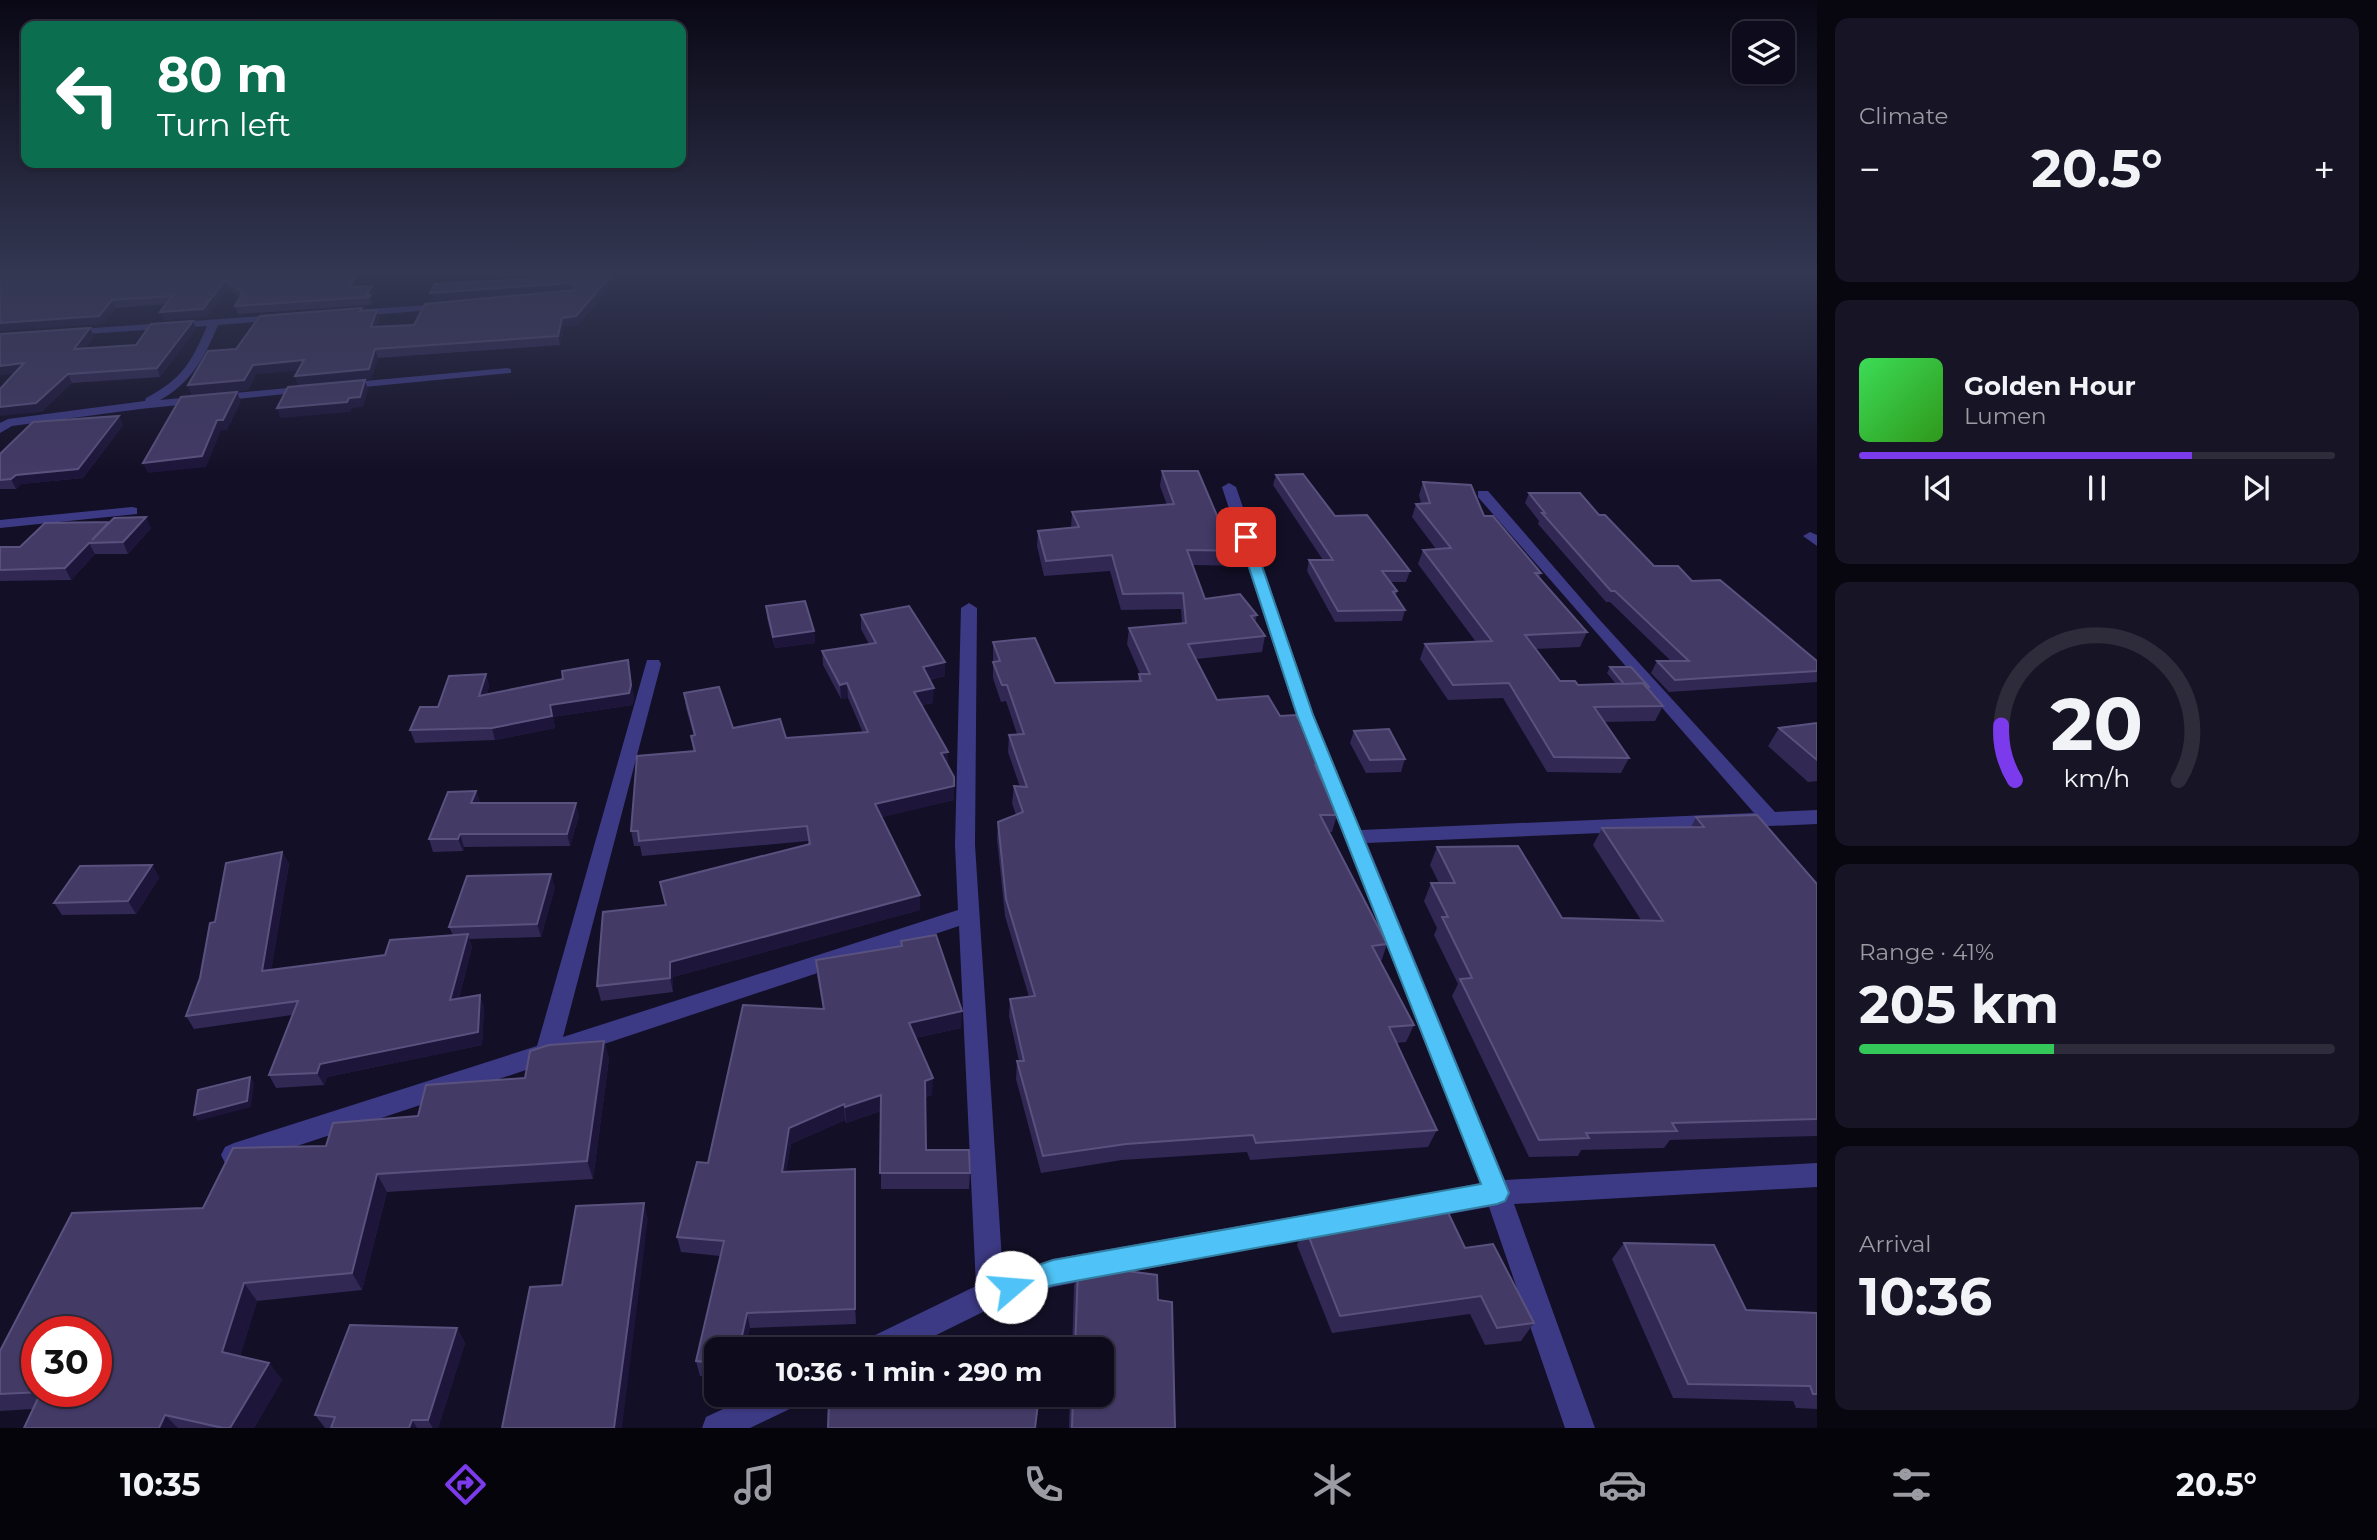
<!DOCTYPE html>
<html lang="en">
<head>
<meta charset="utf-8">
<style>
  body { margin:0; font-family:Montserrat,sans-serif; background:#171425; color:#f1f3f6; height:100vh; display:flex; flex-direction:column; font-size:26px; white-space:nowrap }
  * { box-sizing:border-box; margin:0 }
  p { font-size:23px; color:#9b9ba3 }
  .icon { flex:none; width:38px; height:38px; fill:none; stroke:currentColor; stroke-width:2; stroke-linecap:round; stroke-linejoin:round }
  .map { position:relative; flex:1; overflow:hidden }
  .side { display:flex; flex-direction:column; gap:18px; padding:18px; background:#08060f; width:560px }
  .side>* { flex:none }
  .hud { position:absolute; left:21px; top:21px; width:665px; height:147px; border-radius:14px; box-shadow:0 2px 5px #0004,0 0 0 2px #2e2b3b; background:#0b6e4f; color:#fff; overflow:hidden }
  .controls { position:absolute; left:1732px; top:21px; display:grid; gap:14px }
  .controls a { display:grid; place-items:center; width:63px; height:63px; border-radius:14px; background:#0e0b1c; box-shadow:0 2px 5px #0004,0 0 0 2px #2e2b3b; font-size:35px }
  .speed { position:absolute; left:21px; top:1316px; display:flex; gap:14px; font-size:35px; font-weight:700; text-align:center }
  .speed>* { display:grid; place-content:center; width:91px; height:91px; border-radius:50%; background:#0e0b1c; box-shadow:0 2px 5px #0004,0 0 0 2px #2e2b3b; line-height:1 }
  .speed .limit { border:10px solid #d22; background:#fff; color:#111 }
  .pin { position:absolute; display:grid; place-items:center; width:60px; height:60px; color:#fff; margin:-30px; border-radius:14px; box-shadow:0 4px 10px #0006 }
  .me { position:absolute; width:77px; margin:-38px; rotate:72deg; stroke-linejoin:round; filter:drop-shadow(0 0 5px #0008) }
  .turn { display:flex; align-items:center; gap:24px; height:147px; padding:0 21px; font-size:32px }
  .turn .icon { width:91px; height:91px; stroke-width:2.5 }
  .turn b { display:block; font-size:49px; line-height:60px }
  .big { font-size:52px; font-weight:700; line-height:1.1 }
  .side .tile { flex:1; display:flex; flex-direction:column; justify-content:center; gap:10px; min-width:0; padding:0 24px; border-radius:14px; background:#171425 }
  .side .dial { align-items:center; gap:0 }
  .dial svg { height:182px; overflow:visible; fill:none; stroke:#2e2b3b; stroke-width:7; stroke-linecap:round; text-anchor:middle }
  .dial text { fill:#f1f3f6; stroke:none }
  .song { display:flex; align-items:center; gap:21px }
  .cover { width:84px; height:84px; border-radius:10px; background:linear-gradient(135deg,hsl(130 70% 55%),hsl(110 70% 35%)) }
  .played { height:7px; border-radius:4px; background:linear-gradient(90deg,#7c3aed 70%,#2e2b3b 70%) }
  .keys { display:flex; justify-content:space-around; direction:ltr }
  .heat { display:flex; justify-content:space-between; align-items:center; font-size:38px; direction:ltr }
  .charge { height:10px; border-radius:5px; background:linear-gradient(90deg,#34c759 41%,#2e2b3b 0) }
  .trip { position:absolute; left:704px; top:1337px; width:410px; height:70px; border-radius:14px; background:#0e0b1c; box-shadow:0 2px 5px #0004,0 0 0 2px #2e2b3b; font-weight:700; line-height:70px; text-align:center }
  .tabs { display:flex; height:112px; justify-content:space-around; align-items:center; background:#06040b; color:#9b9ba3 }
  .tabs .icon { width:49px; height:49px }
  .tabs .on { color:#7c3aed }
  .tabs b { font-size:32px; color:#f1f3f6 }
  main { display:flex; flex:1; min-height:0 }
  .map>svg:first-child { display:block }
</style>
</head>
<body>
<main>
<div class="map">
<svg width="1817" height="1428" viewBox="0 0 1817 1428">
  <rect width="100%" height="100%" fill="#130f26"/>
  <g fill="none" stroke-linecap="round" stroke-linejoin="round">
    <!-- minor -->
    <g fill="#3d3a85" fill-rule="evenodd">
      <polygon points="443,304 448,307 447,309 353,316 348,313 353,310"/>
      <path d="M 279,315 L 284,318 L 283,320 L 218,325 C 205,357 191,383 160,400 L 309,386 L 313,387 L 313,391 L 140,409 L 12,426 L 0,433 L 0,423 L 8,419 L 145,401 L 146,398 C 182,379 191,363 207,326 L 70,335 L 65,332 L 66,330 Z"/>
      <polygon points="507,368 511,369 511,373 343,389 337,386 343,383"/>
      <polygon points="1229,483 1236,487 1314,715 1361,830 1754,813 1478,497 1478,491 1488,491 1598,618 1775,812 1817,810 1817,824 1367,843 1505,1180 1817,1163 1817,1187 1514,1204 1595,1428 1565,1428 1489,1207 1422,1219 1413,1215 1409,1206 1413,1197 1480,1183 1296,715 1222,487"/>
      <polygon points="132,507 137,508 137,514 0,528 0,520"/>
      <polygon points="1810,532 1817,535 1817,546 1803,536"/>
      <polygon points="969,603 977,608 975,845 1003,1276 1053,1259 1325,1211 1334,1215 1338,1224 1334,1233 1053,1287 995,1306 908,1349 863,1349 867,1339 976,1286 959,926 234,1167 225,1163 221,1155 225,1147 234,1143 537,1046 647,660 659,660 661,664 563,1037 958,910 955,845 961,608"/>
      <polygon points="753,1395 800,1395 796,1406 750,1428 702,1428 706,1417"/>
    </g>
  </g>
  <!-- wall -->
  <g fill="#312854">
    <polygon points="0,271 347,275 346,277 354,277 356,284 355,287 372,286 374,294 371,298 373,303 371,305 238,314 235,306 240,297 228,288 206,317 164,320 166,304 116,308 103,324"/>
    <polygon points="620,276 578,325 564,327 560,345 378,358 371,379 298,385 295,376 298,370 256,374 248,390 192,395 188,385 236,349 362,311 377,310 379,319 376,327 414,325 543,293 432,301 430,293"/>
    <polygon points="193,321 196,329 160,377 72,383 41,412 15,373 0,375 0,334 94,336 85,348 136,345"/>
    <polygon points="123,425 83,478 21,484 16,489 0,489 0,454"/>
    <polygon points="1162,471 1218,518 1246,551 1243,566 1193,565 1205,599 1257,615 1255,622 1265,636 1262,652 1196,659 1217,700 1280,716 1324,765 1320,778 1337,815 1332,832 1329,832 1387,944 1381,962 1414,1025 1406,1042 1396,1043 1437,1130 1428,1147 1250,1160 1247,1152 1122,1160 1041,1173 1016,1079 1017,1061 1019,1061 1009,1016 1010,999 1029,997 1005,916 997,839 998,822 1016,815 1012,803 1014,786 1020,787 1008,752 1009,735 1017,734 1006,701 1001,702 993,678 993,642 1055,683 1138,681 1139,674 1140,674 1127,644 1129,628 1182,623 1181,609 1121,610 1110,571 1044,576 1037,546 1038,531 1071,528 1072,512 1167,505 1160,486"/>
    <polygon points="1276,475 1335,516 1410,571 1406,582 1390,582 1397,591 1396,596 1405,610 1402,621 1335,622 1307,571 1309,560 1323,560 1273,485"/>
    <polygon points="1423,482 1484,516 1541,573 1539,578 1587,632 1580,647 1535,649 1560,681 1578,685 1616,684 1607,673 1610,667 1649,687 1648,689 1663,706 1655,721 1604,722 1629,758 1621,773 1547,772 1503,698 1448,700 1420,659 1425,644 1476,642 1418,564 1423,550 1436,549 1412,517 1416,504 1421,503 1419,495"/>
    <polygon points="1529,493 1599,515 1654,566 1692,581 1817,661 1817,682 1669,692 1651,673 1657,661 1671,661 1610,602 1606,602 1538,524 1539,521 1525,503"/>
    <polygon points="151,528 128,554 95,554 71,580 0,581 0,547 20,547"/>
    <polygon points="766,606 814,631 815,643 775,648 767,618"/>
    <polygon points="861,615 945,676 929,680 933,703 922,705 948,752 948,766 954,800 881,817 920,895 920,910 673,977 673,992 601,1001 597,986 665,905 660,882 808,845 808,841 642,856 640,846 634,846 631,831 693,751 691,736 694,736 686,708 684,693 733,728 786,738 863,733 848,698 841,699 823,665 822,651 869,644 861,629"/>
    <polygon points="486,674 489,686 487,694 563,679 634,697 632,705 553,717 555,728 495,740 415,743 410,730 438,707"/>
    <polygon points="1817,723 1817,781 1808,782 1768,746 1779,728"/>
    <polygon points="1354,731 1405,759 1401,772 1366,773 1350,743"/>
    <polygon points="476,791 480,803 579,816 570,846 464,847 463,851 433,852 429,839"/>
    <polygon points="1696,817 1817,884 1817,1136 1670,1140 1664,1148 1581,1150 1578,1156 1529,1157 1452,996 1458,984 1434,935 1437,928 1424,901 1431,883 1439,883 1430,865 1437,847 1562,918 1641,920 1593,845 1602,828 1691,827"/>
    <polygon points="282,852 289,864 271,970 385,955 453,935 449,927 555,887 541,937 469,939 472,947 459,998 484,1007 482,1045 327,1077 324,1085 276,1088 269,1075 292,1015 194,1029 186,1016 200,978 215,922"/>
    <polygon points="152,865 159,878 136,914 62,915 54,903"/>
    <polygon points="901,941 961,1028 915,1038 932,1095 925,1097 926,1150 970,1173 969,1189 881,1189 881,1111 846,1123 845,1120 791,1144 786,1172 856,1185 856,1324 750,1328 716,1349 716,1377 700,1376 696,1361 720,1256 681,1252 677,1237 708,1163 823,1009 817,976 816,960 901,946"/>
    <polygon points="604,1041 609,1059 593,1179 387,1192 362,1290 257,1301 240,1356 269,1363 282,1380 254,1428 24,1428 33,1409 0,1411 0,1351 203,1208 326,1146 525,1078"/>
    <polygon points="1305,1227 1465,1248 1534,1323 1521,1341 1485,1345 1470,1314 1332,1333 1297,1245"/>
    <polygon points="1624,1243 1746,1310 1817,1313 1817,1409 1796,1408 1793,1401 1673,1398 1612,1259"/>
    <polygon points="1078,1268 1158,1300 1175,1428 1069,1428 1070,1395 1101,1395 1101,1349 1072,1349 1074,1286"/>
    <polygon points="457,1328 465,1343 438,1428 325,1428 315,1415"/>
  </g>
  <!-- shaded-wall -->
  <g fill="#1d163a">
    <polygon points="342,271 346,271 347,275 341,286 338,278"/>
    <polygon points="615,271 619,271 620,276 578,325 564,327 560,345 558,336 562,318"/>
    <polygon points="354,277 356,284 352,295 350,287"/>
    <polygon points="225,280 228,288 206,317 164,320 160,312"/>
    <polygon points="570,283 572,291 432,301 430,293"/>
    <polygon points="372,286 374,294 371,298 373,303 371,305 369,297 366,295"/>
    <polygon points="112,300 116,308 103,324 0,331 0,323"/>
    <polygon points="377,310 379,319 373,336 371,327"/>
    <polygon points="193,321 196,329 160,377 157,368"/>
    <polygon points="90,328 94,336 78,357 74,349"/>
    <polygon points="375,349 378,358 371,379 298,385 295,376"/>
    <polygon points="304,360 307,370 256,374 248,390 192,395 188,385 253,365"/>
    <polygon points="24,363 29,372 0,375 0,366"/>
    <polygon points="68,374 72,383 41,412 0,416 0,407"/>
    <polygon points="365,380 368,390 363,407 352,408 350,412 280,418 277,408 349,398"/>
    <polygon points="237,392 241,402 227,430 221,431 206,467 148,473 143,463 217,420"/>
    <polygon points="119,416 123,425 83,478 21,484 16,489 11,479 16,475"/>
    <polygon points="146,517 151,528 128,554 123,542"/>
    <polygon points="89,543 95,554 71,580 65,568"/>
    <polygon points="814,631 815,643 775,648 773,637"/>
    <polygon points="628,660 634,697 632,705 553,717 555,728 495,740 492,728 550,705"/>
    <polygon points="945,662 945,676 922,681 923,667"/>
    <polygon points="486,674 489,686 483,708 479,696"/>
    <polygon points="847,683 848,698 841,699 840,685"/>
    <polygon points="934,688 933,703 914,706 914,692"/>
    <polygon points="948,752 948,766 941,753"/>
    <polygon points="954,786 954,800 875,819 875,804"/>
    <polygon points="476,791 480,804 471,803"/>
    <polygon points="576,803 579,816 570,846 567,834"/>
    <polygon points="460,834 464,847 463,851 458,839"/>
    <polygon points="282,852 289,864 269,984 262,971"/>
    <polygon points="152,865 159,878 136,914 128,901"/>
    <polygon points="551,874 555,887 541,937 537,924"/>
    <polygon points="920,895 920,910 673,977 673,992 670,978 670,962"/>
    <polygon points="468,934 472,947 455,1013 450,1000"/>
    <polygon points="480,995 484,1007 482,1045 327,1077 324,1085 317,1073 320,1064"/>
    <polygon points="962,1011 961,1028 909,1039 909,1023"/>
    <polygon points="604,1041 609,1059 593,1179 587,1161"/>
    <polygon points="250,1077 254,1083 251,1107 198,1121 194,1115"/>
    <polygon points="933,1078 932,1095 925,1097 925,1081"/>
    <polygon points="881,1095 882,1111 846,1123 845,1107"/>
    <polygon points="844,1104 845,1120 791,1144 784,1188 782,1172 789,1128"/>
    <polygon points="855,1169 856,1185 856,1324 855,1309"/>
    <polygon points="377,1174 387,1192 362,1290 352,1273"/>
    <polygon points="644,1203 648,1219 622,1428 614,1428"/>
    <polygon points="244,1283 257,1301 236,1369 222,1352"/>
    <polygon points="747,1313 750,1328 745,1349 739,1349"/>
    <polygon points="457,1328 465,1343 438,1428 433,1428 428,1420"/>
    <polygon points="269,1363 282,1380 254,1428 230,1428"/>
    <polygon points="165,1415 178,1428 159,1428"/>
    <polygon points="412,1420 417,1428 409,1428"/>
  </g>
  <!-- building -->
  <g fill="#433a66" stroke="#5a527e" stroke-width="2" fill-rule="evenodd">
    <polygon points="0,271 342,271 338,278 354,277 350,287 372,286 366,295 370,295 369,297 235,306 243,292 225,280 203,309 160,312 172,296 112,300 99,316 0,323"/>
    <polygon points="561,271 615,271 576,316 562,318 558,336 375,349 369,369 295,376 304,360 253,365 244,380 188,385 208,351 236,349 260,316 362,308 360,311 377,310 371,327 414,325 425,304 576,290 576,285 570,283 430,293 435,284 529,279 530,275 561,273"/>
    <polygon points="193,321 157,368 68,374 36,403 0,407 0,389 24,363 0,366 0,334 90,328 74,349 136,345 151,324"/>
    <polygon points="365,380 360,397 349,398 347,402 277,408 288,387"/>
    <polygon points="237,392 223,420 217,420 202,456 143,463 181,397"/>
    <polygon points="119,416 78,469 16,475 11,479 0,480 0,454 33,422"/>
    <polygon points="1162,471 1198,471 1218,518 1222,517 1246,551 1187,550 1205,599 1240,594 1257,615 1251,616 1265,636 1188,644 1217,700 1268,696 1280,716 1296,715 1323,761 1324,765 1315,765 1337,815 1320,815 1387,944 1372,946 1414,1025 1389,1027 1437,1130 1256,1143 1253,1135 1126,1144 1043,1156 1017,1061 1024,1061 1010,999 1035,996 1006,899 998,822 1023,812 1014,786 1027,787 1009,735 1024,734 1007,685 1002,685 993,662 1000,661 993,642 1035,638 1055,683 1141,681 1139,674 1150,674 1129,628 1186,623 1183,593 1123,594 1112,555 1046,561 1038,531 1079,527 1072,512 1174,504"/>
    <polygon points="1303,474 1335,516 1367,515 1410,571 1382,571 1397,591 1393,592 1405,610 1338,611 1309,560 1333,560 1276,475"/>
    <polygon points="1423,482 1471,485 1484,516 1493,516 1541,573 1535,573 1587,632 1525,635 1560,681 1575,681 1578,685 1643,683 1663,706 1594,707 1629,758 1554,757 1509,683 1453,685 1425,644 1492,641 1423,550 1451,548 1416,504 1430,503"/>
    <polygon points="1529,493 1580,493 1599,515 1605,515 1654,566 1678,566 1692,581 1720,580 1817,661 1817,671 1675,680 1657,661 1689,661 1615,591 1611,591 1542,513 1545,513"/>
    <polygon points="146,517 123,542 89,543 65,568 0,570 0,547 20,547 45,523 109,522 92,540 114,518"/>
    <polygon points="805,601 814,631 773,637 766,606"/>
    <polygon points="909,606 945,662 923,667 934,688 914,692 948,752 941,753 954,777 954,786 875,804 920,895 670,962 670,978 597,986 603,912 666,905 660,882 810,844 807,826 639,841 638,831 631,831 637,756 695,751 691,736 695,735 684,693 719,687 733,728 780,719 786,738 868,732 847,683 840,685 822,651 876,643 861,615"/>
    <polygon points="628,660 631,685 629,693 550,705 552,716 492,728 410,730 420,707 438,707 449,676 486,674 479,696 563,679 562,671"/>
    <polygon points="1610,667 1631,667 1649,687 1647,688 1643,683 1624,684"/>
    <polygon points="1817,723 1817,760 1779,728"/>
    <polygon points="1389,729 1405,759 1370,760 1354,731"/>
    <polygon points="476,791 471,803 576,803 567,834 460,834 458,839 429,839 448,792"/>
    <polygon points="1757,815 1817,884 1817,1119 1672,1123 1677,1131 1586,1133 1589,1138 1539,1140 1460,979 1472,978 1442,917 1448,917 1431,883 1455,883 1437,847 1518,846 1562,918 1663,921 1602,828 1704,827 1696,817"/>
    <polygon points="282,852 262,971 385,955 390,940 468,934 450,1000 480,995 478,1032 320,1064 317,1073 269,1075 298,1001 186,1016 200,978 210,923 215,922 226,863"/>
    <polygon points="152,865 128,901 54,903 80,866"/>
    <polygon points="551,874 537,924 449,927 467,876"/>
    <polygon points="936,935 962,1011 909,1023 933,1078 925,1081 926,1150 969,1150 970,1173 880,1173 881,1095 845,1107 844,1104 789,1128 782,1172 855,1169 855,1309 747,1313 739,1349 716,1349 716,1363 696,1361 724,1241 677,1237 697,1162 708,1163 743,1005 824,1009 816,960 902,946 901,941"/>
    <path d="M 604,1041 L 587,1161 L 377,1174 L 352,1273 L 244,1283 L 222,1352 L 269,1363 L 230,1428 L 223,1428 L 165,1415 L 159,1428 L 24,1428 L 41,1392 L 0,1394 L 0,1351 L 72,1213 L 203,1208 L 233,1148 L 326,1146 L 333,1123 L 418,1116 L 426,1085 L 525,1078 L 530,1051 L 549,1045 ZM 37,1332 L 96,1332 L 96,1391 L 37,1391 Z"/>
    <polygon points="250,1077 247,1101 194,1115 198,1090"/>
    <polygon points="1443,1202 1465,1248 1493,1244 1534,1323 1497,1328 1481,1296 1340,1316 1305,1227"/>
    <polygon points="644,1203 614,1428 502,1428 530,1287 562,1285 576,1206"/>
    <polygon points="1624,1243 1714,1245 1746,1310 1817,1313 1817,1394 1813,1394 1810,1386 1688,1384"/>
    <polygon points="1089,1266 1157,1275 1158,1300 1172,1302 1175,1428 1072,1428 1073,1395 1101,1395 1101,1349 1075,1349 1078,1268"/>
    <polygon points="350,1325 457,1328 428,1420 412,1420 409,1428 331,1428 335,1417 315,1415"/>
    <polygon points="846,1395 1039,1395 1035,1428 828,1428 829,1400 845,1399"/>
  </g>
  <!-- sky -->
  <linearGradient id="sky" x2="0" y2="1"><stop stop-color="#0a0815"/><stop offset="0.58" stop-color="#333752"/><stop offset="1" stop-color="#333752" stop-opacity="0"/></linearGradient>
  <rect width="1817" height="471" fill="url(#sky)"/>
  <!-- route -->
  <polygon fill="#4fc3f7" stroke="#337fa1" stroke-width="2" points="1246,533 1252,537 1313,715 1509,1193 1505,1201 1497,1204 1053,1285 1011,1299 1002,1296 998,1287 1002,1278 1053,1260 1481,1184 1297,715 1239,537"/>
</svg>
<div class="controls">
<a><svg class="icon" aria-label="layers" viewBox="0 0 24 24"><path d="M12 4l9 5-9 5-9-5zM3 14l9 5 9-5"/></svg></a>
</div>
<div class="speed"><div class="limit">30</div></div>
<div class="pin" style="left:1246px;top:537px;background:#d93025"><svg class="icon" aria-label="arrive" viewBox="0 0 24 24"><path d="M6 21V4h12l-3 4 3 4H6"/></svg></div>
<svg class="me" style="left:1011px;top:1287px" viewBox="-20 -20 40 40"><circle r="19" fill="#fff"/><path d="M0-13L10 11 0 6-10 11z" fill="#4fc3f7"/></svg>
<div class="trip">10:36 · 1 min · 290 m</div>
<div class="hud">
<div class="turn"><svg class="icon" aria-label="left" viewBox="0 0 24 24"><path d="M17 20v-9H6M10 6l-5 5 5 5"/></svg><div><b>80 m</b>Turn left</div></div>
</div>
</div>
<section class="side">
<div class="tile"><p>Climate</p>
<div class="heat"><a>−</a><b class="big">20.5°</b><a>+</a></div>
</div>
<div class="tile">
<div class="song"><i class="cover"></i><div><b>Golden Hour</b><p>Lumen</p></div></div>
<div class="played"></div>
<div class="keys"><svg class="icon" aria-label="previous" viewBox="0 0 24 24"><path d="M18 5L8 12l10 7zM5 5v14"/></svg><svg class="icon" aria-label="pause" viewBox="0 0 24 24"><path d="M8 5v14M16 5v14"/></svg><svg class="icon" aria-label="next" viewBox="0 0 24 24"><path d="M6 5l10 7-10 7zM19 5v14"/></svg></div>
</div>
<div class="tile dial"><svg viewBox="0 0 100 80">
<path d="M14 69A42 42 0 1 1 86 69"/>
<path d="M14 69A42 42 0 0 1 8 45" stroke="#7c3aed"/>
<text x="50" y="56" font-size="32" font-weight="700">20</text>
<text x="50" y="72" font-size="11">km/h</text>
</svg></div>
<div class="tile"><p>Range · 41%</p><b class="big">205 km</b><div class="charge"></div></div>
<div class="tile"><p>Arrival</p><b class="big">10:36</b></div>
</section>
</main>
<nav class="tabs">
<b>10:35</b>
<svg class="icon on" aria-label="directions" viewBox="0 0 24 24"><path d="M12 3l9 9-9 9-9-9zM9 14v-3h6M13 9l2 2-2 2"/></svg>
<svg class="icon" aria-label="music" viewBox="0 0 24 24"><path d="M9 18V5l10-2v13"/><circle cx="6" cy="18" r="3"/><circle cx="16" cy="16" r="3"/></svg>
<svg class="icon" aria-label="phone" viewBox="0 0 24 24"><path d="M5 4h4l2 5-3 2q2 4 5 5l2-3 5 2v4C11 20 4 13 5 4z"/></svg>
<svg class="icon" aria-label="climate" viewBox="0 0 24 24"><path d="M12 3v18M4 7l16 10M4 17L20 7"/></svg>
<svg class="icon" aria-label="car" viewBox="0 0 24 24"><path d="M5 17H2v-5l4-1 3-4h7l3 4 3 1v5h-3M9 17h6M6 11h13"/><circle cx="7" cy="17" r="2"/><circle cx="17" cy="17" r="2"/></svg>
<svg class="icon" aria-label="filters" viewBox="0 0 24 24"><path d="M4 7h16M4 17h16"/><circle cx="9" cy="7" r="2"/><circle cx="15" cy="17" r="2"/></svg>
<b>20.5°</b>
</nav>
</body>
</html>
